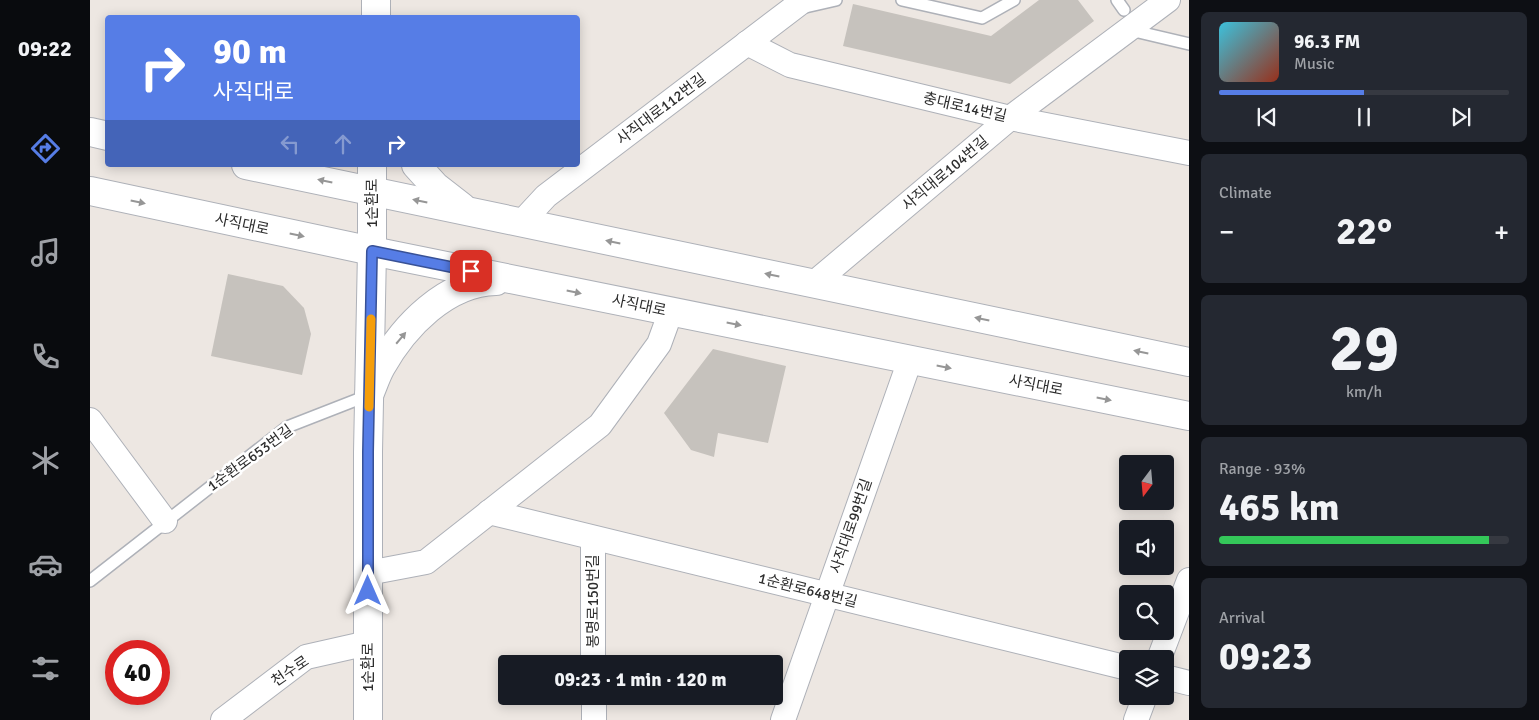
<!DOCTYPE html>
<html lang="en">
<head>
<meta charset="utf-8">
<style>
  body { margin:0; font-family:Signika,"Noto Sans KR",sans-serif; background:#242831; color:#f1f3f6; height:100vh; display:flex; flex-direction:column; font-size:19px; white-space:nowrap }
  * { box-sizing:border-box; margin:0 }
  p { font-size:16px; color:#9ea1a6 }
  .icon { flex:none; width:28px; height:28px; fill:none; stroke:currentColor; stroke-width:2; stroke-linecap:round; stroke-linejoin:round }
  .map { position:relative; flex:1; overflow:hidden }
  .sheet { display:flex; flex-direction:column; gap:12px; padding:12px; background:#0d0f14; width:350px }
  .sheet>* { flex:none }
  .top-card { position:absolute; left:15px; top:15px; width:475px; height:152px; border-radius:5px; box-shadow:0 2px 12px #0003; background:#567de6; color:#fff; overflow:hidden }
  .needle { width:32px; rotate:196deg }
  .buttons { position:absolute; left:1029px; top:455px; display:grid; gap:10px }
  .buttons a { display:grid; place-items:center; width:55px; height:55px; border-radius:5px; background:#171b24; box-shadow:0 2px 12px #0003; font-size:25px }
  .speed { position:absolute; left:15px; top:640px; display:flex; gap:10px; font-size:25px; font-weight:700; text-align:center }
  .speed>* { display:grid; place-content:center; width:65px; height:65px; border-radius:50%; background:#171b24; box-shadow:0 2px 12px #0003; line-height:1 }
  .speed .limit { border:8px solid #d22; background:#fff; color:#111 }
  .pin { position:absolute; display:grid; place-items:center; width:42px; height:42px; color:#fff; margin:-21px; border-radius:10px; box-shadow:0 2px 8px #0006 }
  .me { position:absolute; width:55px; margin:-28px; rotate:0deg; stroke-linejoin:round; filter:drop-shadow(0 0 4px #0008) }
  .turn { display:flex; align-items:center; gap:18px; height:105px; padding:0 25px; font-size:22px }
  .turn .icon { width:65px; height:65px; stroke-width:2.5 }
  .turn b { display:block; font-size:35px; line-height:42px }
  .lanes { display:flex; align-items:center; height:48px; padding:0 25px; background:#0003; justify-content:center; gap:25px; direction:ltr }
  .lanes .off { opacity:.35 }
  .big { font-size:38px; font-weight:700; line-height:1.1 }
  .sheet .card { flex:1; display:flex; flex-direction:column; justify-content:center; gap:8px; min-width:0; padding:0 18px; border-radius:8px; background:#242831 }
  .sheet .dial { align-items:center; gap:0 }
  .dial b { font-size:65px; line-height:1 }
  .song { display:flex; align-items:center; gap:15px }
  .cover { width:60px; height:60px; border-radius:8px; background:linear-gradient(135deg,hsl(190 70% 55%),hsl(10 70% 35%)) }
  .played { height:5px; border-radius:2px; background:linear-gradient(90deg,#567de6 50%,#363941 50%) }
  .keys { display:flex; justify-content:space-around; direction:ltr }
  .heat { display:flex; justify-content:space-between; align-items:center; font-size:28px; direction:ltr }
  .charge { height:8px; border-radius:4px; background:linear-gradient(90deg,#34c759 93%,#363941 0) }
  .trip { position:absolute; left:408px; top:655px; width:285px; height:50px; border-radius:5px; background:#171b24; box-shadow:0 2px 12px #0003; font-weight:700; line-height:50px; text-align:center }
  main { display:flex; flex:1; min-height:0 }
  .tabs { display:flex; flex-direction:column; width:90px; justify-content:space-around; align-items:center; background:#090b0e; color:#9ea1a6 }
  .tabs .icon { width:35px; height:35px }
  .tabs .on { color:#567de6 }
  .tabs b { font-size:22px; color:#f1f3f6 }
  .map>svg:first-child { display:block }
</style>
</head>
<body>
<main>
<nav class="tabs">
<b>09:22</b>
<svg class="icon on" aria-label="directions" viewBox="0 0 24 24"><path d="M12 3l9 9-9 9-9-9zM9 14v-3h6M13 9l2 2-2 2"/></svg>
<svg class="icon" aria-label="music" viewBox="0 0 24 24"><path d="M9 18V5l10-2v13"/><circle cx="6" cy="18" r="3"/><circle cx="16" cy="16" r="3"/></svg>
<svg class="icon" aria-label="phone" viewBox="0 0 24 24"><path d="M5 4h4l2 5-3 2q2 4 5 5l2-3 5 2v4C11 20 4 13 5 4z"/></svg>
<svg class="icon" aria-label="climate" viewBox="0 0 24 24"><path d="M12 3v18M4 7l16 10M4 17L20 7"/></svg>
<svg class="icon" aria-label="car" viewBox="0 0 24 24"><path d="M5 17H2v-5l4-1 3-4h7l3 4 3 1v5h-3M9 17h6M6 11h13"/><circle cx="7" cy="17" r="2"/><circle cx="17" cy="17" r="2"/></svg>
<svg class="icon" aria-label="filters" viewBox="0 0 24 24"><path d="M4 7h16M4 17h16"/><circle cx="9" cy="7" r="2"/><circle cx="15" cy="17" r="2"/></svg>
</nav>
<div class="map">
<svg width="1099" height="720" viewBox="0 0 1099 720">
  <rect width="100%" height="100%" fill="#ede7e2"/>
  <!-- building -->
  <g fill="#c6c2bd">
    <polygon points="949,0 988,0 1004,21 920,84 753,46 763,4 901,36"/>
    <polygon points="138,274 193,286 214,308 221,334 212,375 121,356"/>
    <polygon points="623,349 696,366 678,443 628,433 624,457 601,450 574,413"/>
  </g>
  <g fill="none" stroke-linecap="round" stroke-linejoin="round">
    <!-- service casing -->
    <g stroke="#aeb1b8" stroke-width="14">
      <g id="service">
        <polyline points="812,0 892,18 924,0"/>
        <polyline points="1027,0 1034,10"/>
        <polyline points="711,8 746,0"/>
        <polyline points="1040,30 1099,44"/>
        <polyline points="0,581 197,427 279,395"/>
      </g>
    </g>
    <!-- minor casing -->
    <g stroke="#aeb1b8" stroke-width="26">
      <g id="minor">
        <polyline points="657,43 700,65 920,118 1099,153"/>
        <polyline points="431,223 456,196 714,0"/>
        <polyline points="723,284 920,118 1078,0"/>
        <polyline points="0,420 75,521"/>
        <polyline points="399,512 1038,668"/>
        <polyline points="503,538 503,664"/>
        <polyline points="278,573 336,562 510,425 569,344 581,311"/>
        <polyline points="1069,659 1099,580"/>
        <polyline points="1075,677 1099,683"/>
        <polyline points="504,696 504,720"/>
        <polyline points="133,720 216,657 278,643"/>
        <polyline points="693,720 820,360"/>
        <polyline points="1046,720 1055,696"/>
      </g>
    </g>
    <!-- tertiary casing -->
    <g stroke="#aeb1b8" stroke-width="30">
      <polyline id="tertiary" points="278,720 278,452 282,251"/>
    </g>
    <!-- secondary casing -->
    <g stroke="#aeb1b8" stroke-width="30">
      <g id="secondary">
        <polyline points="286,18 286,0"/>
        <polyline points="0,132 18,136"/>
        <polyline points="156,165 1099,362"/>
        <polyline points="282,165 282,251"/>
        <polyline points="326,165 345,186 372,207"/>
        <polyline points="0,191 282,251 1099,416"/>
        <path d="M 279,395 C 283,386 286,376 291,367 C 314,326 356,282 406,281"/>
      </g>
    </g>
    <!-- service -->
    <use href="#service" stroke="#fff" stroke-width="11"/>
    <!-- minor -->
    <use href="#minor" stroke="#fff" stroke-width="24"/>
    <!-- tertiary -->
    <use href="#tertiary" stroke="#fff" stroke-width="28"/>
    <!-- secondary -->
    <use href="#secondary" stroke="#fff" stroke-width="28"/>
  </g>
  <!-- one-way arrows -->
  <defs><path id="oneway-solid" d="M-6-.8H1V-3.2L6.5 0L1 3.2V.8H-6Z" transform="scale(1.25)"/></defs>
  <g fill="#969696">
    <use href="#oneway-solid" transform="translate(235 181) rotate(-168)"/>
    <use href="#oneway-solid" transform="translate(330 201) rotate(-168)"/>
    <use href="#oneway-solid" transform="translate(48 202) rotate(12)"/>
    <use href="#oneway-solid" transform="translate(207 235) rotate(12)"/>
    <use href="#oneway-solid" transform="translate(523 242) rotate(-168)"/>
    <use href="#oneway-solid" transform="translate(682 275) rotate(-168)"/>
    <use href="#oneway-solid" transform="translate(484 292) rotate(12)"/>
    <use href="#oneway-solid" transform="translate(892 319) rotate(-168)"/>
    <use href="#oneway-solid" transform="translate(644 324) rotate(11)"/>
    <use href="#oneway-solid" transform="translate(311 338) rotate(-50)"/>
    <use href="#oneway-solid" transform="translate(1051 352) rotate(-168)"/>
    <use href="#oneway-solid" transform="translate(854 367) rotate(11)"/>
    <use href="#oneway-solid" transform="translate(1014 399) rotate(11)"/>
  </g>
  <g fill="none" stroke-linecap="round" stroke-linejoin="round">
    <!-- route casing -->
    <g stroke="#385196" stroke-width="12">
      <polyline id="route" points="278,591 278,452 282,251 381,271"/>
    </g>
    <!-- route -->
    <use href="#route" stroke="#567de6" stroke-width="9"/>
    <!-- slow -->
    <polyline stroke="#f59e0b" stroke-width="9" points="279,407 281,319"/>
  </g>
  <g text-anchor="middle" stroke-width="5" stroke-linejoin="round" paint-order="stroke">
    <!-- street labels -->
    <g font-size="15" fill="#2e2e2e" stroke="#fff">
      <text transform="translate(875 107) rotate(13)" y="5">충대로14번길</text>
      <text transform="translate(571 109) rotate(-37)" y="5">사직대로112번길</text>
      <text transform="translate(855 173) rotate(-40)" y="5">사직대로104번길</text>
      <text transform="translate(282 203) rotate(-90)" y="5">1순환로</text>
      <text transform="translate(152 224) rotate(12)" y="5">사직대로</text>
      <text transform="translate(549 305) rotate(12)" y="5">사직대로</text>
      <text transform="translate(946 385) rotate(11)" y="5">사직대로</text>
      <text transform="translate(160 458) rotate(-36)" y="5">1순환로653번길</text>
      <text transform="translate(761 526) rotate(-71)" y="5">사직대로99번길</text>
      <text transform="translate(718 590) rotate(14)" y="5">1순환로648번길</text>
      <text transform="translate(503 601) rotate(-90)" y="5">봉명로150번길</text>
      <text transform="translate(278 667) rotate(-90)" y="5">1순환로</text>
      <text transform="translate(200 671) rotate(-34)" y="5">천수로</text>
    </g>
  </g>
</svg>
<div class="buttons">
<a><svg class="needle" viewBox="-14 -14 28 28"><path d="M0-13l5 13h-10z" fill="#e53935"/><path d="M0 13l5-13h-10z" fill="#9ea1a6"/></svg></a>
<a><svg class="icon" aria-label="sound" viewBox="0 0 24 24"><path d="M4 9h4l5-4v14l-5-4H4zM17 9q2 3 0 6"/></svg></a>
<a><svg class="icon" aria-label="search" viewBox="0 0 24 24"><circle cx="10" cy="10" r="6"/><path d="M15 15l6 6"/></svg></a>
<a><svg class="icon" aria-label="layers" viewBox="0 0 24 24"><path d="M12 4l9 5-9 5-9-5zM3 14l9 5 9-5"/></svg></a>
</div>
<div class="speed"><div class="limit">40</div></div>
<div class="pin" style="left:381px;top:271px;background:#d93025"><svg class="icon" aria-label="arrive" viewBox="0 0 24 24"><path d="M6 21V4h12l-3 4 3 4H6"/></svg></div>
<svg class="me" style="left:278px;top:591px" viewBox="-20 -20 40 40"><path d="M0-17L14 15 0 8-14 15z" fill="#567de6" stroke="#fff" stroke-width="4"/></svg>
<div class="trip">09:23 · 1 min · 120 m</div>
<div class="top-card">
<div class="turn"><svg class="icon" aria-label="right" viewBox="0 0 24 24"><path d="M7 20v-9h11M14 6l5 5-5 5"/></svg><div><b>90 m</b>사직대로</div></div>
<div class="lanes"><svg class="icon off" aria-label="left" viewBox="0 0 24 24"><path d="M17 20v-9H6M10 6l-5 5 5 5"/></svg><svg class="icon off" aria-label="ahead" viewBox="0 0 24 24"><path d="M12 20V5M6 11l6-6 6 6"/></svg><svg class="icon" aria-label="right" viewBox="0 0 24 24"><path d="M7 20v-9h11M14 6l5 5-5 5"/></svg></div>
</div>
</div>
<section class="sheet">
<div class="card">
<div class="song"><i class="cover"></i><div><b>96.3 FM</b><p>Music</p></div></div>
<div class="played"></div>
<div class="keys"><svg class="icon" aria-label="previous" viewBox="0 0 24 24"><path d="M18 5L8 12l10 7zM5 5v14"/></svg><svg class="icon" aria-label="pause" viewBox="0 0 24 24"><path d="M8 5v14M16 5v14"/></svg><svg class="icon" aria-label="next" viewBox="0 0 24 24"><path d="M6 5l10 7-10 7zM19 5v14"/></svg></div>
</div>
<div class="card"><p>Climate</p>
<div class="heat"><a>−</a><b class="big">22°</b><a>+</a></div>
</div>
<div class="card dial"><b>29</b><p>km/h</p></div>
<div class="card"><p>Range · 93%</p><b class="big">465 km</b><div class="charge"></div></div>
<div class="card"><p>Arrival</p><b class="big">09:23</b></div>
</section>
</main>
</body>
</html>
